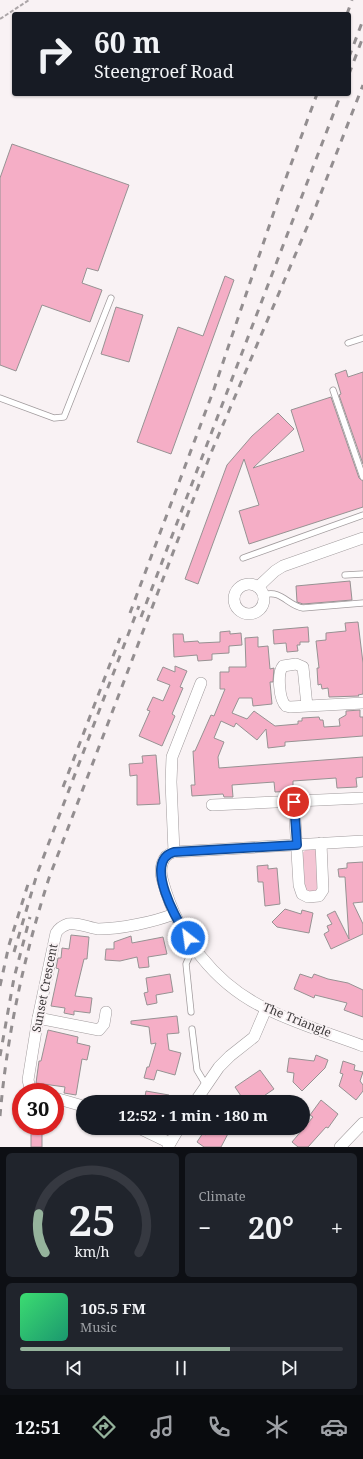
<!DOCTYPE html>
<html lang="en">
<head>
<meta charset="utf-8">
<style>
  body { margin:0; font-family:"Noto Serif",serif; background:#20242c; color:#f1f3f6; height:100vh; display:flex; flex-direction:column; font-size:15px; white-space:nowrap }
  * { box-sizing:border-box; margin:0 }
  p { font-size:13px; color:#9ea1a6 }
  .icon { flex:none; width:22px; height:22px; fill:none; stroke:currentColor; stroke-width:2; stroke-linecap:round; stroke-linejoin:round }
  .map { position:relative; height:1147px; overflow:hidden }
  .details { display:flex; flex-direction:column; gap:6px; padding:6px; background:#0d0f14; flex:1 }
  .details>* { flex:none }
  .hud { position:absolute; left:12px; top:12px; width:339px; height:84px; border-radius:4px; box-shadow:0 1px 3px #0004; background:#171b24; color:#f1f3f6; overflow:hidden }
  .speed { position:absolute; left:12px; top:1083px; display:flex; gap:8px; font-size:20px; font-weight:700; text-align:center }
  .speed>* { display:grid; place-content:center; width:52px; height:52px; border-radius:50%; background:#171b24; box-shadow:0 1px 3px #0004; line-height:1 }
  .speed .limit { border:6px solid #d22; background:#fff; color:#111 }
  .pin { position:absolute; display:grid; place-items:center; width:34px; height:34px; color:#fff; margin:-17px; border:2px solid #fff; border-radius:50%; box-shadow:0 1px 4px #0007 }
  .me { position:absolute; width:44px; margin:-22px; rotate:330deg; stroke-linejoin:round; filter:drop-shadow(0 0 3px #0008) }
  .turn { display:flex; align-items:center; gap:14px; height:84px; padding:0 16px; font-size:18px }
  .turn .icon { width:52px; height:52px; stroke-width:2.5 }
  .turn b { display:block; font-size:28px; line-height:34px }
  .big { font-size:30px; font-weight:700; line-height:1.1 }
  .details .tile { flex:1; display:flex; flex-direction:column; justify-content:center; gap:6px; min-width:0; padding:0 14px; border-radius:6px; background:#20242c }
  .details .dial { align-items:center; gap:0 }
  .dial svg { height:104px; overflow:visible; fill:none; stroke:#363941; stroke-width:7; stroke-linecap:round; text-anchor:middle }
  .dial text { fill:#f1f3f6; stroke:none }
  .song { display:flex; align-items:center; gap:12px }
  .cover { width:48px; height:48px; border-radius:6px; background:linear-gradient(135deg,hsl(140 70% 55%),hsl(160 70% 35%)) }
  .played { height:4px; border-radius:2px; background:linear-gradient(90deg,#95b39c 65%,#363941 65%) }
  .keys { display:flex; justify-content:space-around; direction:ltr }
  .heat { display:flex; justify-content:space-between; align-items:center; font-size:22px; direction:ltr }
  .details .tiles { flex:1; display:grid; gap:6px; grid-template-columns:1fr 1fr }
  .tile:last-child { grid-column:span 2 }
  .trip { position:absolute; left:76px; top:1095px; width:234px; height:40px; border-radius:20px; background:#171b24; box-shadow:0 1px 3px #0004; font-weight:700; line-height:40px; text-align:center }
  .tabs { display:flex; height:64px; justify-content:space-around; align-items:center; background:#090b0e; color:#9ea1a6 }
  .tabs .icon { width:28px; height:28px }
  .tabs .on { color:#95b39c }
  .tabs b { font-size:18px; color:#f1f3f6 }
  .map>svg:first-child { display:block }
</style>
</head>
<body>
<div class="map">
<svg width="363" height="1147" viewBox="0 0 363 1147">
  <rect width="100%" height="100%" fill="#f9f2f4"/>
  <!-- green -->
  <polygon fill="#f4c5d4" points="307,849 313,849 318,852 321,888 314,894 303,889 302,853"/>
  <!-- building -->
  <g fill="#f5aec6" stroke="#979293">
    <polygon points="12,144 129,185 98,271 87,268 82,283 102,290 90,322 42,305 16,371 0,365 0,178"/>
    <polygon points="225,276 234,280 171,454 137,442 178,327 203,336"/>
    <polygon points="116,307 143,315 129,362 101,354"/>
    <polygon points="346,370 348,377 363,372 363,464 339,395 341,394 335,374"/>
    <polygon points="331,397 359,478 363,481 363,507 249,544 239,511 259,505 244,459 198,584 185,579 227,465 252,436 278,413 294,429 253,468 304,451 291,410"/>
    <polygon points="350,581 352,600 303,604 297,602 296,586"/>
    <polygon points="358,622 363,663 363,694 358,695 359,696 329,697 328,688 322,689 321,684 318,685 317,668 319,668 316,641 326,640 326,633 346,631 345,623"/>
    <polygon points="308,627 309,642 300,642 300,645 297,645 298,651 287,652 286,643 274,644 273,630"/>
    <polygon points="230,631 230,634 241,633 242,645 229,646 229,653 212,654 212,660 198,661 197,655 174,657 173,634 183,634 184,642 198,641 199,643 220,642 220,632"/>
    <polygon points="258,637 258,647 268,646 270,669 274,668 273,682 270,682 272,704 253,706 252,698 239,698 232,713 247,719 254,711 275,726 298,724 298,721 302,721 302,718 319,717 320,720 323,720 324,727 340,726 339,719 346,715 346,711 360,710 360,717 363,717 363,736 285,742 285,746 268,748 266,729 257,740 236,723 234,727 221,721 214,738 224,742 218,757 219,768 363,757 363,777 356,778 357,787 337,788 336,778 293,781 293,791 275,792 274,782 232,785 233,797 224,797 223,794 192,796 191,785 195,785 193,751 195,751 211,715 214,716 225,689 220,689 220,672 229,672 229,667 246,667 245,638"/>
    <polygon points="175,666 187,671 180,687 183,688 172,714 175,716 162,746 139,736 150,711 147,710 153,697 163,701 170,685 157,680 163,667 175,672"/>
    <polygon points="156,755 160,804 137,805 137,775 130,776 129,764 143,763 142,756"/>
    <polygon points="363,862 363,902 353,903 363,924 363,934 331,949 324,934 329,931 327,926 332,924 327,915 335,911 349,939 345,877 339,877 338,869 347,868 347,863"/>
    <polygon points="268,865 268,869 277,868 280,904 265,906 263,882 258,882 257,866"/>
    <polygon points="285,909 301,914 302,910 313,913 309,933 277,927 272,922"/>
    <polygon points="71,935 89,937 87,959 84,959 75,996 92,998 90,1013 74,1011 74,1015 64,1013 65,1008 51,1006 59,969 56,968 58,958 61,958 62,948 69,949"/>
    <polygon points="131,936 132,943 163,937 167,954 148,957 149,967 139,968 137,957 120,961 105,960 106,949 114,949 114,942"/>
    <polygon points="170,974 173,992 156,995 157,1003 147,1005 144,993 148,992 146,978"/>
    <polygon points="300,974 312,978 314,974 328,979 348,983 363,990 363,1017 344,1010 347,1003 315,995 314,998 294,989"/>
    <polygon points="177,1016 179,1033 167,1034 169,1050 181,1053 175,1075 157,1070 154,1080 144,1078 147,1067 149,1067 156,1043 151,1044 149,1027 131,1024 131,1021"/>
    <polygon points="48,1030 78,1037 77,1043 90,1046 87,1060 82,1059 76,1095 64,1093 65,1087 36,1083 39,1061 41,1061"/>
    <polygon points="316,1055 328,1060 325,1068 302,1091 293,1082 294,1073 287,1072 289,1058 314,1061"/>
    <polygon points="343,1061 355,1065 354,1070 363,1072 360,1081 363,1085 363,1091 356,1100 339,1086 343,1074 340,1073"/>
    <polygon points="260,1070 274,1089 255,1102 245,1102 235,1087"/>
    <polygon points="146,1091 169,1095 168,1102 144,1102"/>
    <polygon points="321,1100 338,1114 328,1128 326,1127 308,1147 298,1147 292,1142 313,1117 310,1115"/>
    <polygon points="211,1128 231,1128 221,1147 204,1147 197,1142 203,1133 206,1135"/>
    <rect x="31" y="1133" width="11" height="14"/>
  </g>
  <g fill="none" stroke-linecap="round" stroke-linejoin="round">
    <!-- lane casing -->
    <g stroke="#a19b9d" stroke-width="7">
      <g id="lane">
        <polyline points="348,343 363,338"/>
        <polyline points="333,390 363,477"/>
        <polyline points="0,398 54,418 64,417 111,298"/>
        <polyline points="243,558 363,515"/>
        <polyline points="345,575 363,574"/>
        <path d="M 264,595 C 281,589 288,606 303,608 L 363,603"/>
        <polyline points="191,1012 186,964 189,957 195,950"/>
        <polyline points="192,1029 197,1070 206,1085"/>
      </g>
    </g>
    <!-- street casing -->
    <g stroke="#a19b9d" stroke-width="12">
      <g id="street">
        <circle cx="249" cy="599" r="15"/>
        <polyline points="258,587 275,571 283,566 363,538"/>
        <path d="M 307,706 L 303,667 L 296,664 L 283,666 C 277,673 279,700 286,706 L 290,707 L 363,703"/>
        <polyline points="294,802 299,885 302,894 308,897 319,896 323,890 321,843"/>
        <polyline points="212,805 363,798"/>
        <path d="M 363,841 L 174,852 C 161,855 159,870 163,882 C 178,936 215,985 267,1009 C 297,1024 331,1034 363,1046"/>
        <polyline points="174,852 171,782 172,757 201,683"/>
        <polyline points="38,1018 99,1030 104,1024 106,1012"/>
        <path d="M 34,1092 L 30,1088 L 28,1080 L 38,1018 L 56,933 C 59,928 62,926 68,924 C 78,922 89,928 98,929 C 120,929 154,922 174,914"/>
        <polyline points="55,1098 83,1106"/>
        <polyline points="195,1102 219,1067 230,1056 254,1037 266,1009"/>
        <polyline points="139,1128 170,1143"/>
        <polyline points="168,1147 179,1128"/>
        <polyline points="340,1147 363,1123"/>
      </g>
    </g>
    <!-- path -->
    <polyline stroke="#aca6a8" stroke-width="2" stroke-dasharray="4 2" stroke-linecap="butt" points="0,19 29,0"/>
    <!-- lane -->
    <use href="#lane" stroke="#fff" stroke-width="5.5"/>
    <!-- street -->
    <use href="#street" stroke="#fff" stroke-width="11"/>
    <!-- rail -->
    <g stroke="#938e90" stroke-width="3" stroke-dasharray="7 7" stroke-linecap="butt">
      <polyline points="347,14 352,0"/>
      <polyline points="349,57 363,20"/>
      <polyline points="349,74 363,37"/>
      <polyline points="130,613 214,389 280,194 317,94"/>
      <polyline points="141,617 341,94"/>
      <polyline points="63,787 120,638"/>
      <polyline points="14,952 37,874 139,606"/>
      <polyline points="0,986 9,945 29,881"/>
      <polyline points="0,1056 14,978 30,917"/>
      <path d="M 0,1116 C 7,1034 24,956 49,878 L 211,453 L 316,206 L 363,85"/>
    </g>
  </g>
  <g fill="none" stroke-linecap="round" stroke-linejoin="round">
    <!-- route casing -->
    <g stroke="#114b97" stroke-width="10">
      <path id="route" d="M 188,938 C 178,922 142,861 174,852 L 297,845 L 294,802"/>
    </g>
    <!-- route -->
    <use href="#route" stroke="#1a73e8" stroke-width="7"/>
  </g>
  <g text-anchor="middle" stroke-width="4" stroke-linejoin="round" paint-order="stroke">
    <!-- street labels -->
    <g font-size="12" fill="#3d3a3b" stroke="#f9f2f4">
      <text transform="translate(45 988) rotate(-79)" y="4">Sunset Crescent</text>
      <text transform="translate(297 1020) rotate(22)" y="4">The Triangle</text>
    </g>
  </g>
</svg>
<div class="speed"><div class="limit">30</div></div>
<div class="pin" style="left:294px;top:802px;background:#d93025"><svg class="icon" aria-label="arrive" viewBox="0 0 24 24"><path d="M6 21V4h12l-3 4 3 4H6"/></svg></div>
<svg class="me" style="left:188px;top:938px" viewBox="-20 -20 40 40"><circle r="17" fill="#1a73e8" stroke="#fff" stroke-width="3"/><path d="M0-11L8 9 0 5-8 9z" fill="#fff"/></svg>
<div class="trip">12:52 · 1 min · 180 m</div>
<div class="hud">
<div class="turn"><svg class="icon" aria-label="right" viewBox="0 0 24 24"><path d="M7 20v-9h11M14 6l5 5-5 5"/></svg><div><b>60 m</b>Steengroef Road</div></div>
</div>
</div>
<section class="details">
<div class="tiles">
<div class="tile dial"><svg viewBox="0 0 100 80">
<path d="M14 69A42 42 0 1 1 86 69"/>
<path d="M14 69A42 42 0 0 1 9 39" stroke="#95b39c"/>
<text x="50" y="56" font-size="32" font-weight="700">25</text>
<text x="50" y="72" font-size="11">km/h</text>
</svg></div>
<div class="tile"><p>Climate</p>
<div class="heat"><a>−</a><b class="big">20°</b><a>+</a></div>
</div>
<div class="tile">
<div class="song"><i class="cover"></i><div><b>105.5 FM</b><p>Music</p></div></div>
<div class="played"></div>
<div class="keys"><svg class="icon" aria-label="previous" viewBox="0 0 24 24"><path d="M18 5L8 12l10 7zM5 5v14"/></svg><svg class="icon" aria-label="pause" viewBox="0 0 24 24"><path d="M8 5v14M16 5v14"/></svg><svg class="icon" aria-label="next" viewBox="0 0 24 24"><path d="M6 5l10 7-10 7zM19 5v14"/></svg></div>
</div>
</div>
</section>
<nav class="tabs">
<b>12:51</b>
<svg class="icon on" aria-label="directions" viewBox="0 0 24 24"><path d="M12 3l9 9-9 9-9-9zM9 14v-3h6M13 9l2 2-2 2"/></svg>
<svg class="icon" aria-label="music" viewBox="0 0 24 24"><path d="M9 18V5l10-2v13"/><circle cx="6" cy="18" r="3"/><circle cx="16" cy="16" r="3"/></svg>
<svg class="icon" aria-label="phone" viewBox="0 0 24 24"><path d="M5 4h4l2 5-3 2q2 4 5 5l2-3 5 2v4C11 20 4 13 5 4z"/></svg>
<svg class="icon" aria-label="climate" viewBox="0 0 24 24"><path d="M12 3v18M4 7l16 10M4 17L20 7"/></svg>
<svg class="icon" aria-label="car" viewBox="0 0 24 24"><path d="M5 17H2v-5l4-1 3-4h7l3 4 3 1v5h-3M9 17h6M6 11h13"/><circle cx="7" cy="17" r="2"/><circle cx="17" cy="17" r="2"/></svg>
</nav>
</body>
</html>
